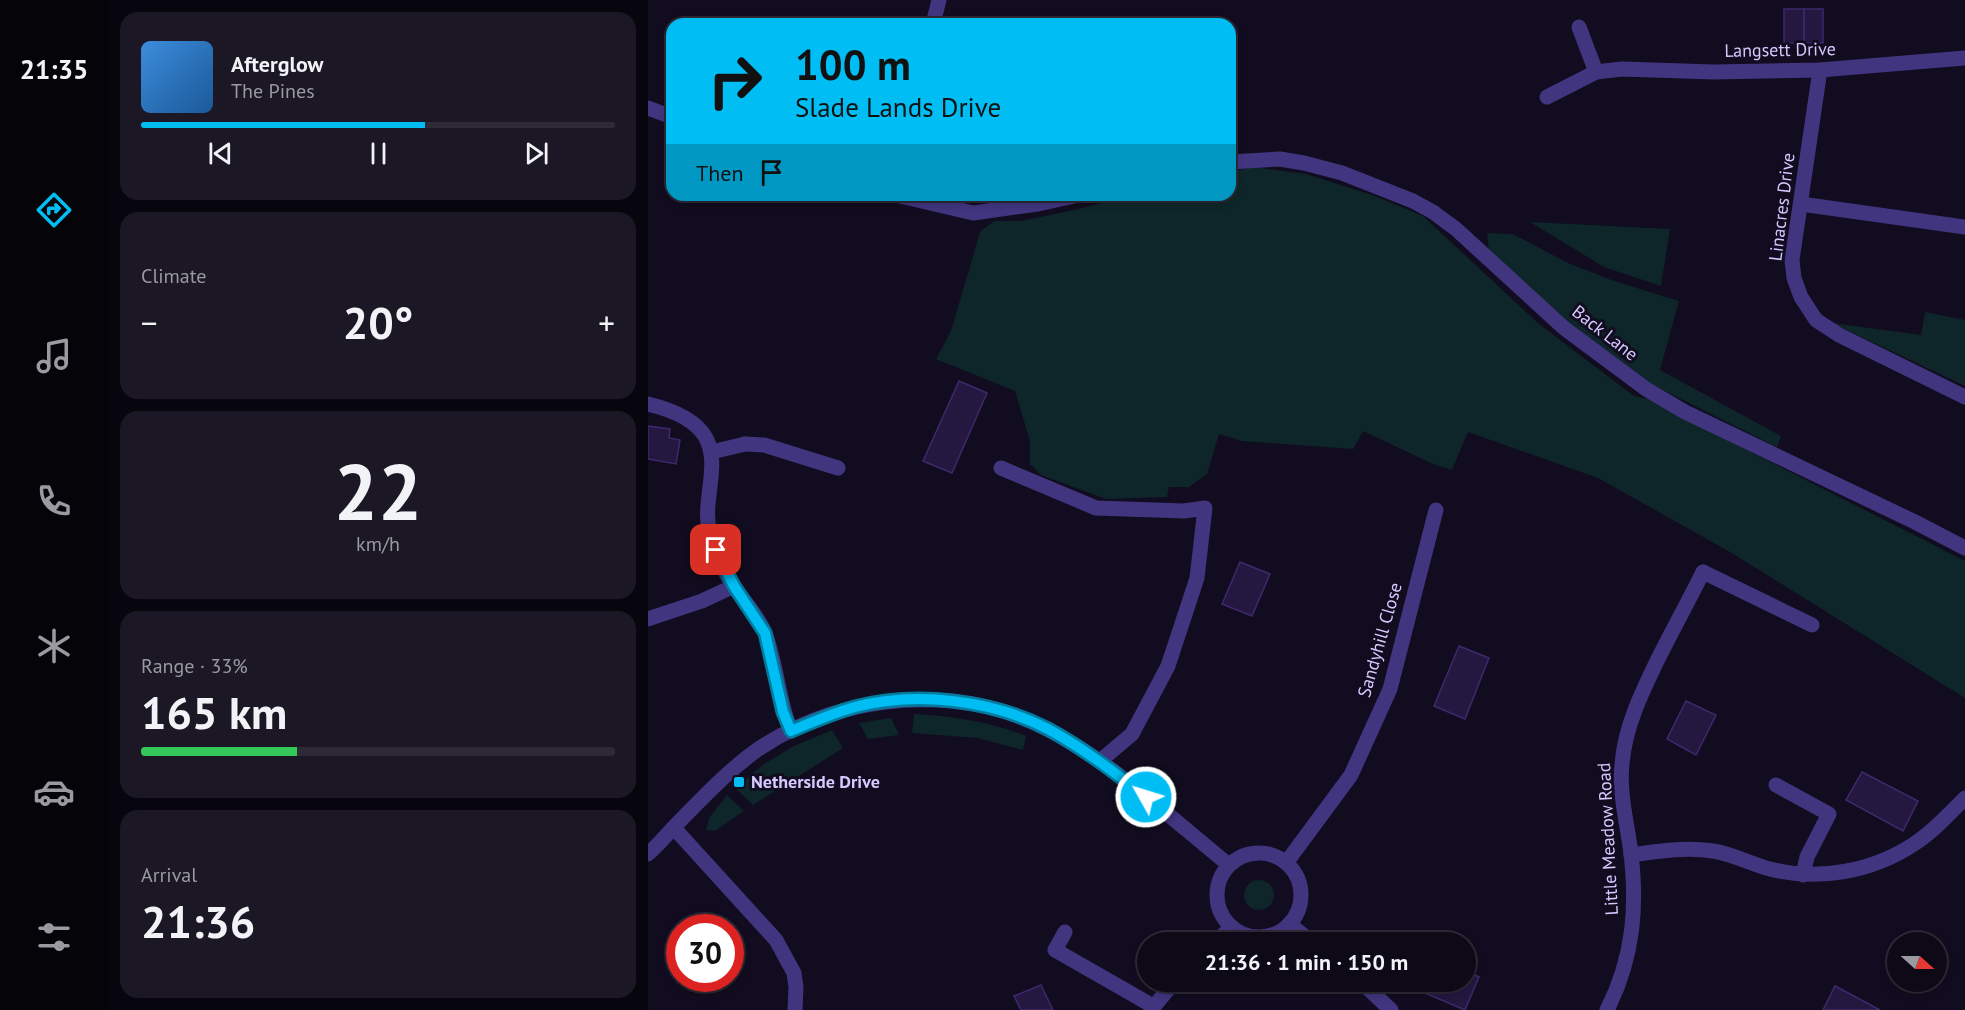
<!DOCTYPE html>
<html lang="en">
<head>
<meta charset="utf-8">
<style>
  body { margin:0; font-family:"PT Sans",sans-serif; background:#1b1724; color:#f1f3f6; height:100vh; display:flex; flex-direction:column; font-size:22px; white-space:nowrap }
  * { box-sizing:border-box; margin:0 }
  p { font-size:20px; color:#9a9aa1 }
  .icon { flex:none; width:33px; height:33px; fill:none; stroke:currentColor; stroke-width:2; stroke-linecap:round; stroke-linejoin:round }
  .map { position:relative; flex:1; overflow:hidden }
  .side { display:flex; flex-direction:column; gap:12px; padding:12px; background:#07050d; width:540px }
  .side>* { flex:none }
  .top-card { position:absolute; left:18px; top:18px; width:570px; height:183px; border-radius:18px; box-shadow:0 3px 9px #0003,0 0 0 2px #2d2a36; background:#00bef4; color:#111; overflow:hidden }
  .needle { width:39px; rotate:111deg }
  .buttons { position:absolute; left:1239px; top:932px; display:grid; gap:12px }
  .buttons a { display:grid; place-items:center; width:60px; height:60px; border-radius:50%; background:#0d0917; box-shadow:0 3px 9px #0003,0 0 0 2px #2d2a36; font-size:30px }
  .speed { position:absolute; left:18px; top:914px; display:flex; gap:12px; font-size:30px; font-weight:700; text-align:center }
  .speed>* { display:grid; place-content:center; width:78px; height:78px; border-radius:50%; background:#0d0917; box-shadow:0 3px 9px #0003,0 0 0 2px #2d2a36; line-height:1 }
  .speed .limit { border:9px solid #d22; background:#fff; color:#111 }
  .pin { position:absolute; display:grid; place-items:center; width:51px; height:51px; color:#fff; margin:-26px; border-radius:12px; box-shadow:0 3px 9px #0006 }
  .me { position:absolute; width:66px; margin:-33px; rotate:309deg; stroke-linejoin:round; filter:drop-shadow(0 0 4px #0008) }
  .turn { display:flex; align-items:center; gap:21px; height:126px; padding:0 30px; font-size:27px }
  .turn .icon { width:78px; height:78px; stroke-width:2.5 }
  .turn b { display:block; font-size:42px; line-height:51px }
  .then { display:flex; align-items:center; height:57px; padding:0 30px; background:#0003; gap:12px; font-size:22px }
  .big { font-size:45px; font-weight:800; line-height:1.1 }
  .side .widget { flex:1; display:flex; flex-direction:column; justify-content:center; gap:9px; min-width:0; padding:0 21px; border-radius:18px; background:#1b1724 }
  .side .dial { align-items:center; gap:0 }
  .dial b { font-size:78px; line-height:1 }
  .song { display:flex; align-items:center; gap:18px }
  .cover { width:72px; height:72px; border-radius:9px; background:linear-gradient(135deg,hsl(210 70% 55%),hsl(210 70% 35%)) }
  .played { height:6px; border-radius:3px; background:linear-gradient(90deg,#00bef4 60%,#2d2a36 60%) }
  .keys { display:flex; justify-content:space-around; direction:ltr }
  .heat { display:flex; justify-content:space-between; align-items:center; font-size:33px; direction:ltr }
  .charge { height:9px; border-radius:4px; background:linear-gradient(90deg,#34c759 33%,#2d2a36 0) }
  .trip { position:absolute; left:489px; top:932px; width:339px; height:60px; border-radius:30px; background:#0d0917; box-shadow:0 3px 9px #0003,0 0 0 2px #2d2a36; font-weight:800; line-height:60px; text-align:center }
  main { display:flex; flex:1; min-height:0 }
  .tabs { display:flex; flex-direction:column; width:108px; justify-content:space-around; align-items:center; background:#050409; color:#9a9aa1 }
  .tabs .icon { width:42px; height:42px }
  .tabs .selected { color:#00bef4 }
  .tabs b { font-size:27px; color:#f1f3f6 }
  .map>svg:first-child { display:block }
</style>
</head>
<body>
<main>
<nav class="tabs">
<b>21:35</b>
<svg class="icon selected" aria-label="directions" viewBox="0 0 24 24"><path d="M12 3l9 9-9 9-9-9zM9 14v-3h6M13 9l2 2-2 2"/></svg>
<svg class="icon" aria-label="music" viewBox="0 0 24 24"><path d="M9 18V5l10-2v13"/><circle cx="6" cy="18" r="3"/><circle cx="16" cy="16" r="3"/></svg>
<svg class="icon" aria-label="phone" viewBox="0 0 24 24"><path d="M5 4h4l2 5-3 2q2 4 5 5l2-3 5 2v4C11 20 4 13 5 4z"/></svg>
<svg class="icon" aria-label="climate" viewBox="0 0 24 24"><path d="M12 3v18M4 7l16 10M4 17L20 7"/></svg>
<svg class="icon" aria-label="car" viewBox="0 0 24 24"><path d="M5 17H2v-5l4-1 3-4h7l3 4 3 1v5h-3M9 17h6M6 11h13"/><circle cx="7" cy="17" r="2"/><circle cx="17" cy="17" r="2"/></svg>
<svg class="icon" aria-label="filters" viewBox="0 0 24 24"><path d="M4 7h16M4 17h16"/><circle cx="9" cy="7" r="2"/><circle cx="15" cy="17" r="2"/></svg>
</nav>
<section class="side">
<div class="widget">
<div class="song"><i class="cover"></i><div><b>Afterglow</b><p>The Pines</p></div></div>
<div class="played"></div>
<div class="keys"><svg class="icon" aria-label="previous" viewBox="0 0 24 24"><path d="M18 5L8 12l10 7zM5 5v14"/></svg><svg class="icon" aria-label="pause" viewBox="0 0 24 24"><path d="M8 5v14M16 5v14"/></svg><svg class="icon" aria-label="next" viewBox="0 0 24 24"><path d="M6 5l10 7-10 7zM19 5v14"/></svg></div>
</div>
<div class="widget"><p>Climate</p>
<div class="heat"><a>−</a><b class="big">20°</b><a>+</a></div>
</div>
<div class="widget dial"><b>22</b><p>km/h</p></div>
<div class="widget"><p>Range · 33%</p><b class="big">165 km</b><div class="charge"></div></div>
<div class="widget"><p>Arrival</p><b class="big">21:36</b></div>
</section>
<div class="map">
<svg width="1317" height="1010" viewBox="0 0 1317 1010">
  <rect width="100%" height="100%" fill="#110c1f"/>
  <!-- green -->
  <g fill="#0e2629">
    <polygon points="605,167 658,174 724,195 775,216 891,324 986,396 1010,401 1040,420 1317,561 1317,698 1082,552 950,478 820,432 804,470 785,464 715,431 705,449 594,441 571,434 559,474 541,487 521,487 519,497 458,499 393,475 382,464 382,441 367,391 288,359 303,331 332,232 346,221 373,221 435,208 482,195 582,195 582,172"/>
    <polygon points="882,222 1022,229 1013,286 956,267"/>
    <polygon points="839,233 865,234 920,263 966,281 1031,301 1012,370 1133,436 1129,447 1003,384 904,310 841,252"/>
    <polygon points="1277,312 1317,320 1317,386 1184,323 1273,335"/>
    <path d="M 266,714 C 305,716 342,722 378,736 L 375,750 L 330,738 L 264,733 Z"/>
    <polygon points="243,718 251,735 220,739 211,723"/>
    <polygon points="184,730 195,748 105,805 87,788 116,764 146,746"/>
    <polygon points="79,795 96,811 67,831 58,830 61,818"/>
    <circle cx="611" cy="895" r="15"/>
  </g>
  <!-- building -->
  <g fill="#241740" stroke="#3e296d" stroke-width="1.5">
    <rect x="1136" y="9" width="20" height="34"/>
    <rect x="1156" y="9" width="19" height="34"/>
    <polygon points="311,381 339,393 304,473 275,461"/>
    <polygon points="0,426 22,429 21,438 32,440 28,464 0,459"/>
    <polygon points="592,562 622,574 604,616 574,604"/>
    <polygon points="811,646 841,658 817,719 786,706"/>
    <polygon points="1038,701 1068,715 1048,755 1019,739"/>
    <polygon points="1214,772 1270,801 1255,831 1198,800"/>
    <polygon points="818,971 831,977 817,1010 777,993 782,981 818,981"/>
    <polygon points="393,985 405,1010 373,1010 366,996"/>
    <polygon points="1187,986 1232,1010 1175,1010"/>
  </g>
  <g fill="none" stroke-linecap="round" stroke-linejoin="round">
    <!-- lane -->
    <g stroke="#41357f" stroke-width="15">
      <polyline points="97,444 116,445 190,468"/>
      <polyline points="1055,572 1164,625"/>
      <polyline points="1128,785 1181,814 1159,857 1155,875"/>
    </g>
    <!-- street -->
    <g stroke="#41357f" stroke-width="15">
      <polyline points="285,24 291,0"/>
      <polyline points="931,27 948,72"/>
      <polyline points="1172,70 1144,260 1146,278 1153,297 1168,320 1191,335 1317,397"/>
      <polyline points="899,97 948,72 974,69 1065,72 1172,70 1317,58"/>
      <polyline points="0,108 24,117"/>
      <polyline points="582,162 632,159 656,163 694,173 765,201 785,212 808,229 916,328 998,389 1037,412 1267,522 1317,548"/>
      <polyline points="248,195 325,213 390,204 431,195"/>
      <polyline points="1153,204 1317,227"/>
      <path d="M 0,404 C 21,409 47,418 58,438 C 73,467 53,502 62,533 C 67,551 76,572 86,587 C 97,602 110,616 117,633 C 129,665 130,699 143,731"/>
      <polyline points="64,452 97,444"/>
      <polyline points="353,468 448,508 536,511 557,508 549,578 520,666 484,734 452,761"/>
      <polyline points="0,619 54,601 86,586"/>
      <polyline points="26,828 128,940 146,973 148,987 147,1010"/>
      <circle cx="611" cy="895" r="42"/>
      <path d="M 0,854 C 9,846 17,837 25,828 C 53,800 80,770 112,748 C 195,693 310,683 399,729 C 466,764 523,818 581,865"/>
      <path d="M 983,855 C 1010,851 1038,847 1065,851 C 1085,854 1103,864 1122,869 C 1170,881 1224,872 1266,844 C 1285,832 1301,814 1317,798"/>
      <polyline points="638,863 703,775 742,689 788,510"/>
      <polyline points="641,924 664,942"/>
      <polyline points="417,932 407,950 505,1006"/>
      <polyline points="567,942 583,928"/>
      <polyline points="712,981 743,1010"/>
      <polyline points="503,1010 527,981"/>
      <path d="M 959,1010 C 986,957 990,904 982,846 C 978,819 971,791 974,764 C 977,727 993,694 1009,661 C 1024,631 1040,602 1055,572"/>
    </g>
  </g>
  <g fill="none" stroke-linecap="round" stroke-linejoin="round">
    <!-- route casing -->
    <g stroke="#007c9f" stroke-width="15">
      <path id="route" d="M 68,550 L 86,586 L 117,633 L 135,712 L 143,731 C 164,722 185,713 207,707 C 269,691 344,700 400,729 C 435,748 466,772 498,797"/>
    </g>
    <!-- route -->
    <use href="#route" stroke="#00bef4" stroke-width="10"/>
  </g>
  <!-- markers -->
  <rect fill="#00bef4" stroke="#110c1f" stroke-width="2" x="85" y="776" width="12" height="12" rx="3"/>
  <g text-anchor="middle" stroke-width="6" stroke-linejoin="round" paint-order="stroke">
    <!-- street labels -->
    <g font-size="18" fill="#d6c9ff" stroke="#110c1f">
      <text transform="translate(1132 50) rotate(-1)" y="6">Langsett Drive</text>
      <text transform="translate(1134 207) rotate(-83)" y="6">Linacres Drive</text>
      <text transform="translate(957 333) rotate(38)" y="6">Back Lane</text>
      <text transform="translate(732 640) rotate(-74)" y="6">Sandyhill Close</text>
      <text transform="translate(960 839) rotate(-93)" y="6">Little Meadow Road</text>
    </g>
    <!-- poi labels -->
    <g font-size="18" font-weight="bold" fill="#d6c9ff" stroke="#110c1f" text-anchor="start">
      <text x="103" y="788">Netherside Drive</text>
    </g>
  </g>
</svg>
<div class="buttons">
<a><svg class="needle" viewBox="-14 -14 28 28"><path d="M0-13l5 13h-10z" fill="#e53935"/><path d="M0 13l5-13h-10z" fill="#9a9aa1"/></svg></a>
</div>
<div class="speed"><div class="limit">30</div></div>
<div class="pin" style="left:68px;top:550px;background:#d93025"><svg class="icon" aria-label="arrive" viewBox="0 0 24 24"><path d="M6 21V4h12l-3 4 3 4H6"/></svg></div>
<svg class="me" style="left:498px;top:797px" viewBox="-20 -20 40 40"><circle r="17" fill="#00bef4" stroke="#fff" stroke-width="3"/><path d="M0-11L8 9 0 5-8 9z" fill="#fff"/></svg>
<div class="trip">21:36 · 1 min · 150 m</div>
<div class="top-card">
<div class="turn"><svg class="icon" aria-label="right" viewBox="0 0 24 24"><path d="M7 20v-9h11M14 6l5 5-5 5"/></svg><div><b>100 m</b>Slade Lands Drive</div></div>
<div class="then">Then<svg class="icon" aria-label="arrive" viewBox="0 0 24 24"><path d="M6 21V4h12l-3 4 3 4H6"/></svg></div>
</div>
</div>
</main>
</body>
</html>
